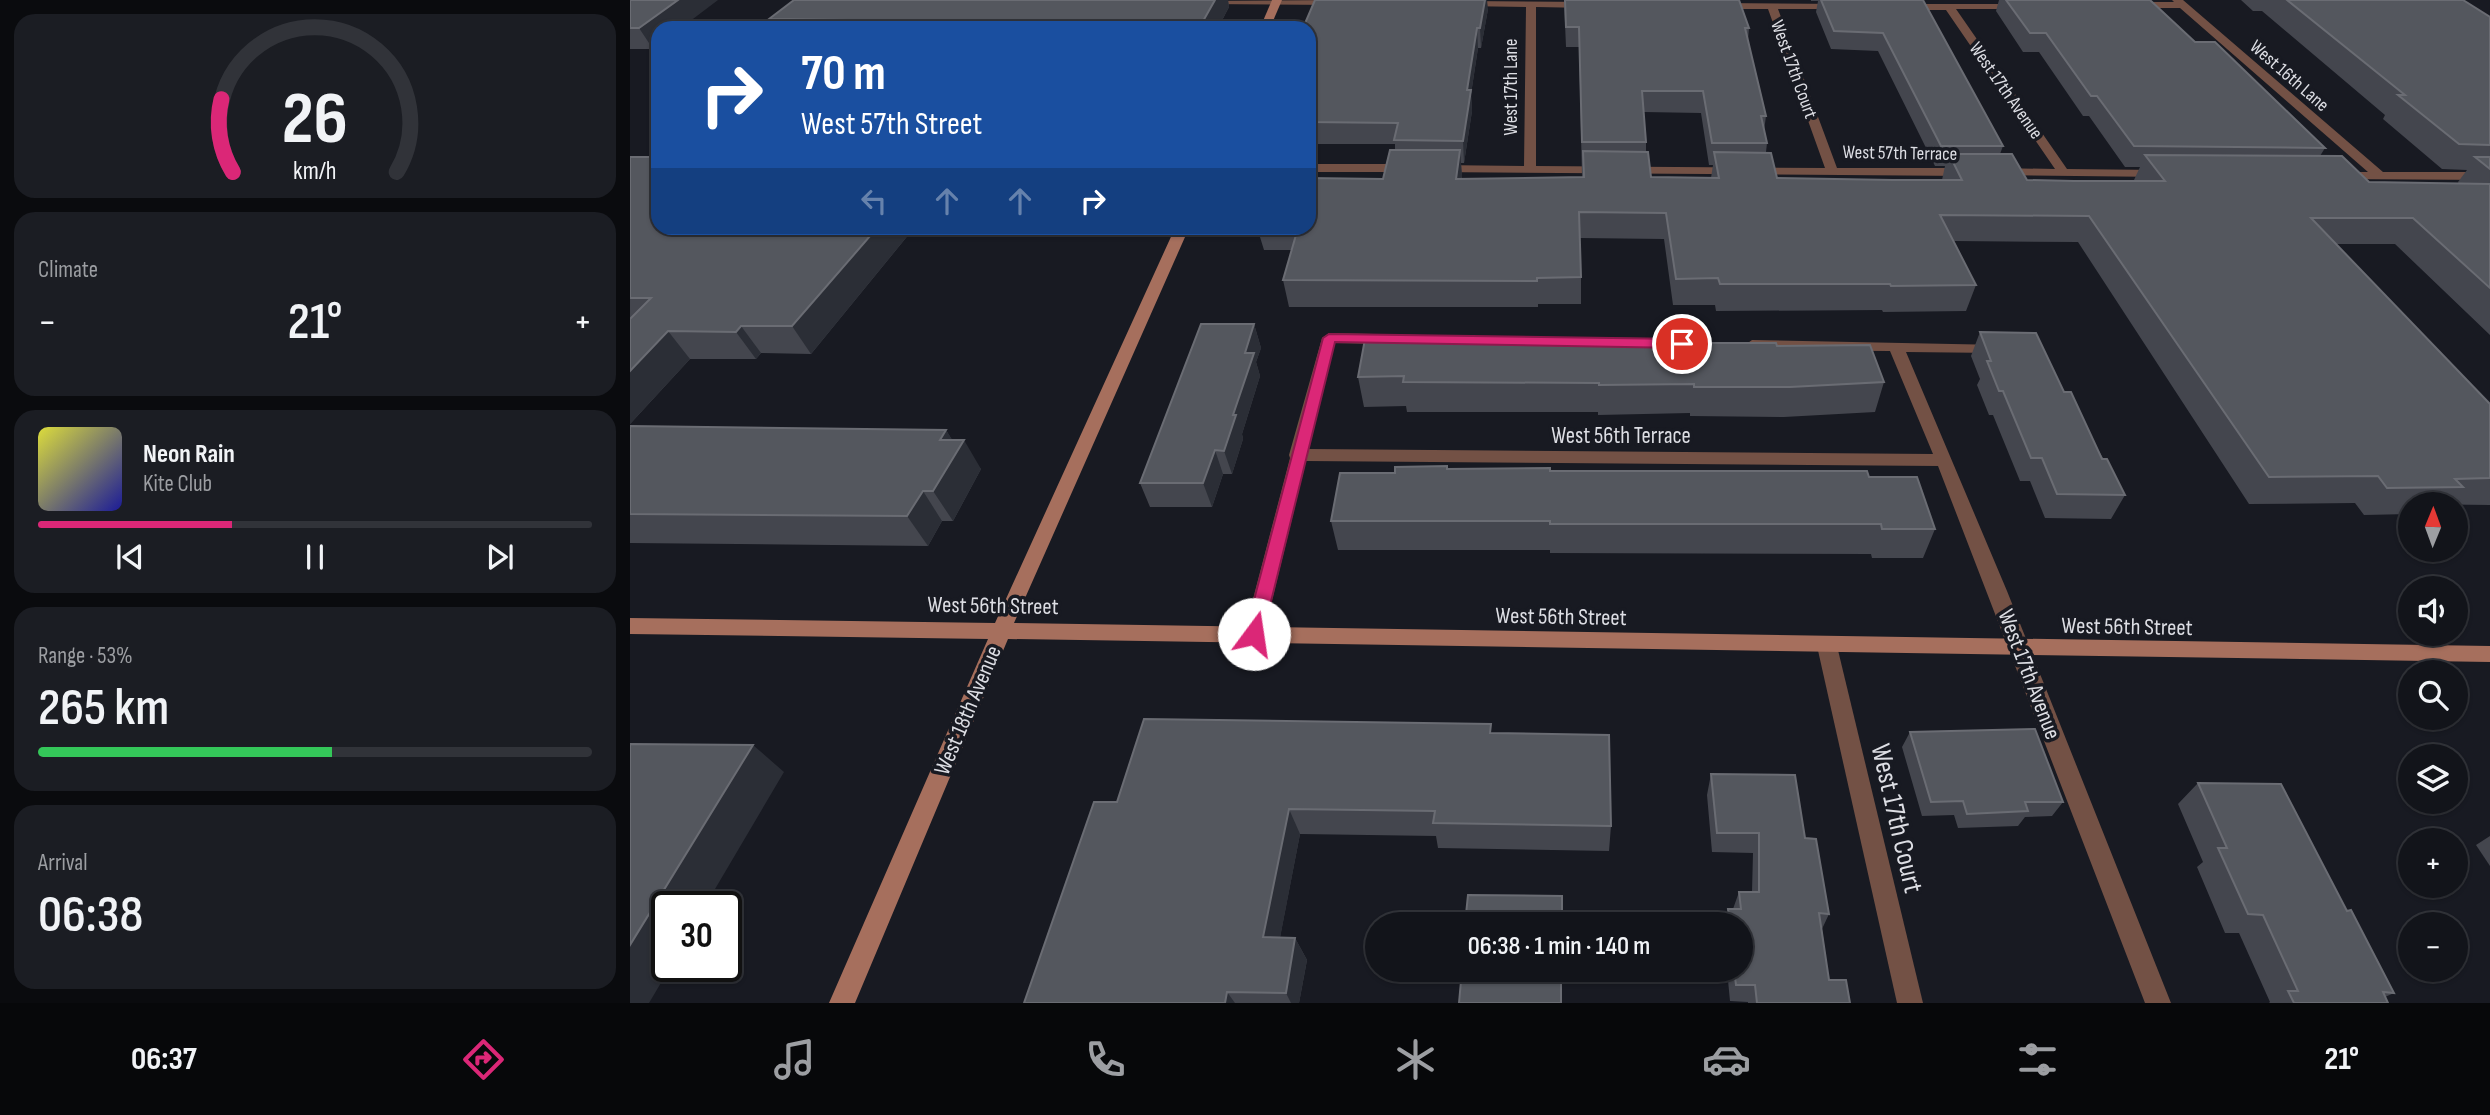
<!DOCTYPE html>
<html lang="en">
<head>
<meta charset="utf-8">
<style>
  body { margin:0; font-family:"Sofia Sans Condensed",sans-serif; background:#1b1d23; color:#f1f3f6; height:100vh; display:flex; flex-direction:column; font-size:26px; white-space:nowrap }
  * { box-sizing:border-box; margin:0 }
  p { font-size:23px; color:#9c9ea2 }
  .icon { flex:none; width:38px; height:38px; fill:none; stroke:currentColor; stroke-width:2; stroke-linecap:round; stroke-linejoin:round }
  .map { position:relative; flex:1; overflow:hidden }
  .drawer { display:flex; flex-direction:column; gap:14px; padding:14px; background:#0a0b0e; width:630px }
  .drawer>* { flex:none }
  .guide { position:absolute; left:21px; top:21px; width:665px; height:214px; border-radius:21px; box-shadow:0 2px 5px #0004,0 0 0 2px #313339; background:#1a4fa0; color:#fff; overflow:hidden }
  .needle { width:46px; rotate:1deg }
  .fabs { position:absolute; left:1768px; top:492px; display:grid; gap:14px }
  .fabs a { display:grid; place-items:center; width:70px; height:70px; border-radius:50%; background:#12141a; box-shadow:0 2px 5px #0004,0 0 0 2px #313339; font-size:35px }
  .speed { position:absolute; left:21px; top:891px; display:flex; gap:14px; font-size:35px; font-weight:700; text-align:center }
  .speed>* { display:grid; place-content:center; width:91px; height:91px; border-radius:50%; background:#12141a; box-shadow:0 2px 5px #0004,0 0 0 2px #313339; line-height:1 }
  .speed .limit { border:4px solid #111; border-radius:10px; background:#fff; color:#111 }
  .pin { position:absolute; display:grid; place-items:center; width:60px; height:60px; color:#fff; margin:-30px; border:4px solid #fff; border-radius:50%; box-shadow:0 2px 7px #0007 }
  .me { position:absolute; width:77px; margin:-38px; rotate:14deg; stroke-linejoin:round; filter:drop-shadow(0 0 5px #0008) }
  .turn { display:flex; align-items:center; gap:24px; height:147px; padding:0 35px; font-size:32px }
  .turn .icon { width:91px; height:91px; stroke-width:2.5 }
  .turn b { display:block; font-size:49px; line-height:60px }
  .lanes { display:flex; align-items:center; height:66px; padding:0 35px; background:#0003; justify-content:center; gap:35px; direction:ltr }
  .lanes .off { opacity:.35 }
  .big { font-size:52px; font-weight:600; line-height:1.1 }
  .drawer .card { flex:1; display:flex; flex-direction:column; justify-content:center; gap:10px; min-width:0; padding:0 24px; border-radius:21px; background:#1b1d23 }
  .drawer .dial { align-items:center; gap:0 }
  .dial svg { height:182px; overflow:visible; fill:none; stroke:#313339; stroke-width:7; stroke-linecap:round; text-anchor:middle }
  .dial text { fill:#f1f3f6; stroke:none }
  .song { display:flex; align-items:center; gap:21px }
  .cover { width:84px; height:84px; border-radius:10px; background:linear-gradient(135deg,hsl(60 70% 55%),hsl(240 70% 35%)) }
  .played { height:7px; border-radius:4px; background:linear-gradient(90deg,#db2777 35%,#313339 35%) }
  .keys { display:flex; justify-content:space-around; direction:ltr }
  .heat { display:flex; justify-content:space-between; align-items:center; font-size:38px; direction:ltr }
  .charge { height:10px; border-radius:5px; background:linear-gradient(90deg,#34c759 53%,#313339 0) }
  .trip { position:absolute; left:735px; top:912px; width:388px; height:70px; border-radius:35px; background:#12141a; box-shadow:0 2px 5px #0004,0 0 0 2px #313339; font-weight:600; line-height:70px; text-align:center }
  .dock { display:flex; height:112px; justify-content:space-around; align-items:center; background:#07080a; color:#9c9ea2 }
  .dock .icon { width:49px; height:49px }
  .dock .selected { color:#db2777 }
  .dock b { font-size:32px; color:#f1f3f6 }
  main { display:flex; flex:1; min-height:0 }
  .map>svg:first-child { display:block }
</style>
</head>
<body>
<main>
<section class="drawer">
<div class="card dial"><svg viewBox="0 0 100 80">
<path d="M14 69A42 42 0 1 1 86 69"/>
<path d="M14 69A42 42 0 0 1 9 37" stroke="#db2777"/>
<text x="50" y="56" font-size="32" font-weight="700">26</text>
<text x="50" y="72" font-size="11">km/h</text>
</svg></div>
<div class="card"><p>Climate</p>
<div class="heat"><a>−</a><b class="big">21°</b><a>+</a></div>
</div>
<div class="card">
<div class="song"><i class="cover"></i><div><b>Neon Rain</b><p>Kite Club</p></div></div>
<div class="played"></div>
<div class="keys"><svg class="icon" aria-label="previous" viewBox="0 0 24 24"><path d="M18 5L8 12l10 7zM5 5v14"/></svg><svg class="icon" aria-label="pause" viewBox="0 0 24 24"><path d="M8 5v14M16 5v14"/></svg><svg class="icon" aria-label="next" viewBox="0 0 24 24"><path d="M6 5l10 7-10 7zM19 5v14"/></svg></div>
</div>
<div class="card"><p>Range · 53%</p><b class="big">265 km</b><div class="charge"></div></div>
<div class="card"><p>Arrival</p><b class="big">06:38</b></div>
</section>
<div class="map">
<svg width="1860" height="1003" viewBox="0 0 1860 1003">
  <rect width="100%" height="100%" fill="#181a22"/>
  <g fill="none" stroke-linecap="round" stroke-linejoin="round">
    <!-- street -->
    <g fill="#735145" fill-rule="evenodd">
      <polygon points="709,0 709,4 706,5 576,4 571,1"/>
      <polygon points="1542,0 1553,0 1753,172 1860,172 1860,180 1707,179 1705,176 1711,172 1738,172 1550,8 1504,8 1499,5 1504,2 1544,2"/>
      <polygon points="835,1 958,2 963,5 958,8 906,7 906,166 1195,168 1138,9 1087,9 1082,6 1087,3 1210,4 1215,7 1213,9 1148,9 1207,168 1337,168 1343,172 1337,176 804,172 802,169 808,165 894,166 896,7 832,6 832,2"/>
      <polygon points="1391,4 1393,6 1388,9 1326,9 1437,169 1529,170 1533,171 1533,177 1364,175 1362,172 1368,168 1425,169 1316,10 1273,10 1268,7 1273,4"/>
      <polygon points="679,164 777,164 783,168 777,172 679,172"/>
      <polygon points="699,333 790,335 797,340 790,345 705,343 679,449 1303,454 1260,351 1122,350 1115,345 1122,340 1372,345 1375,348 1367,353 1276,352 1377,591 1541,1003 1515,1003 1308,466 676,461 634,633 631,639 624,641 617,639 614,633 660,458 659,455 692,338"/>
      <polygon points="916,337 1014,338 1021,343 1014,348 911,345 909,342"/>
      <polygon points="1197,638 1204,640 1207,646 1293,1003 1267,1003 1187,646 1190,640"/>
    </g>
    <!-- secondary -->
    <g fill="#a66f5d" fill-rule="evenodd">
      <polygon points="642,0 652,0 640,28 630,28"/>
      <polygon points="545,228 559,228 384,623 1860,646 1860,662 378,639 225,1003 199,1003 358,639 0,634 0,618 365,623"/>
    </g>
  </g>
  <!-- wall -->
  <g fill="#44464e" fill-rule="evenodd">
    <polygon points="0,0 28,28 28,45 23,49 0,49"/>
    <polygon points="164,0 598,0 599,7 588,28 143,28 139,19"/>
    <path d="M 934,0 L 1109,0 L 1119,28 L 1118,40 L 1136,116 L 1134,131 L 1137,143 L 1136,152 L 1147,178 L 1312,180 L 1315,166 L 1305,166 L 1248,51 L 1201,49 L 1186,12 L 1188,1 L 1181,1 L 1181,0 L 1293,0 L 1373,146 L 1370,154 L 1397,180 L 1505,181 L 1504,180 L 1510,167 L 1495,167 L 1459,116 L 1453,116 L 1409,52 L 1393,52 L 1366,11 L 1369,0 L 1520,0 L 1565,42 L 1695,148 L 1690,156 L 1739,182 L 1829,184 L 1828,182 L 1837,170 L 1812,169 L 1753,119 L 1755,115 L 1632,11 L 1623,11 L 1611,0 L 1833,0 L 1860,17 L 1860,335 L 1765,244 L 1706,244 L 1860,404 L 1860,505 L 1780,504 L 1780,514 L 1734,515 L 1725,503 L 1619,504 L 1448,242 L 1324,241 L 1346,285 L 1336,311 L 1253,312 L 1252,310 L 1086,311 L 1085,305 L 1043,305 L 1034,239 L 950,238 L 951,277 L 951,304 L 908,304 L 908,307 L 659,307 L 653,280 L 662,250 L 634,250 L 630,237 L 598,237 L 596,228 L 679,228 L 753,179 L 765,150 L 765,144 L 679,144 L 679,28 L 858,9 L 851,48 L 848,48 L 841,94 L 842,111 L 834,163 L 831,163 L 832,179 L 952,177 L 949,47 L 936,47 ZM 1014,112 L 1071,113 L 1079,165 L 1083,165 L 1081,178 L 1021,177 L 1016,152 L 1016,142 Z"/>
    <polygon points="0,157 284,228 181,354 131,353 126,359 60,359 0,424"/>
    <polygon points="624,324 631,348 626,362 630,376 612,434 613,439 602,474 593,474 582,507 520,507 510,483"/>
    <polygon points="1350,332 1434,392 1495,495 1481,519 1415,518 1400,481 1390,481 1363,415 1359,415 1347,385 1350,379 1341,356"/>
    <polygon points="962,343 1147,346 1254,382 1245,412 1154,417 1060,416 1060,413 968,415 968,412 777,412 776,406 734,407 728,377"/>
    <polygon points="0,426 316,430 322,440 351,469 323,521 312,521 298,546 0,543"/>
    <polygon points="817,466 817,469 1239,477 1305,529 1293,558 1242,558 1241,554 920,553 920,550 708,550 701,521 765,473"/>
    <polygon points="1280,732 1433,802 1422,816 1395,817 1388,826 1328,828 1324,815 1292,816 1272,747"/>
    <polygon points="862,733 981,826 979,851 808,848 806,836 670,834 650,937 665,938 677,960 669,1003 394,1003 487,802"/>
    <polygon points="1081,774 1175,838 1199,914 1192,929 1199,980 1220,1003 1118,1003 1118,1002 1100,1001 1097,970 1111,970 1111,924 1093,924 1098,909 1103,909 1109,892 1122,892 1123,853 1082,852 1077,795"/>
    <polygon points="1568,783 1717,911 1764,993 1755,997 1758,1003 1639,1003 1640,1002 1609,933 1595,933 1567,867 1573,862 1548,804"/>
    <polygon points="1860,836 1860,866 1846,845"/>
  </g>
  <!-- shaded-wall -->
  <g fill="#2b2e36">
    <polygon points="48,0 88,0 51,28 28,28 28,45 23,49 9,28"/>
    <polygon points="585,0 598,0 599,7 588,28 573,28 572,23"/>
    <polygon points="855,0 857,0 858,9 851,48 850,28"/>
    <polygon points="847,28 848,48 841,94 842,111 834,163 833,141 837,90"/>
    <polygon points="830,150 832,176 828,204 826,179"/>
    <polygon points="247,228 284,228 181,354 162,326"/>
    <polygon points="624,324 631,348 626,362 630,376 612,434 613,439 602,474 594,451 603,415 615,353"/>
    <polygon points="111,326 131,353 126,359 106,332"/>
    <polygon points="38,331 60,359 0,424 0,371"/>
    <polygon points="316,430 328,449 334,440 351,469 323,521 303,491 310,440"/>
    <polygon points="585,450 593,474 582,507 573,483"/>
    <polygon points="293,491 312,521 298,546 277,516"/>
    <polygon points="123,745 154,772 75,906 37,906 37,966 41,966 19,1003 0,1003 0,945"/>
    <polygon points="659,809 670,834 646,959 633,937"/>
    <polygon points="665,938 677,960 669,1003 661,1003 656,993"/>
    <polygon points="597,992 605,1003 595,1003"/>
  </g>
  <!-- building -->
  <g fill="#54575e" stroke="#6a6c73" stroke-width="2">
    <polygon points="0,0 48,0 9,28 0,28"/>
    <polygon points="164,0 585,0 572,23 558,22 555,28 288,28 296,21 139,19"/>
    <polygon points="685,0 855,0 850,28 847,28 837,90 841,90 833,141 764,140 768,123 679,122 679,28 673,28"/>
    <polygon points="935,0 1109,0 1119,28 1115,28 1136,116 1131,116 1137,143 1082,143 1073,91 1012,91 1016,142 952,142 949,27 936,27"/>
    <polygon points="1191,0 1293,0 1373,146 1311,146 1253,33 1204,31"/>
    <polygon points="1376,0 1520,0 1565,42 1585,42 1695,148 1504,146 1467,96 1461,96 1416,33 1400,33"/>
    <polygon points="1657,0 1833,0 1860,17 1860,145 1829,144 1768,95 1775,95"/>
    <polygon points="760,150 830,150 826,179 954,177 953,151 1018,152 1021,177 1089,178 1084,152 1141,153 1147,178 1263,180 1332,180 1319,154 1382,154 1397,180 1444,181 1535,181 1515,155 1712,156 1739,182 1860,184 1860,288 1783,218 1681,218 1860,404 1860,478 1825,479 1833,487 1757,488 1748,476 1639,477 1459,216 1310,215 1346,285 1261,286 1260,284 1090,284 1088,278 1046,279 1036,213 949,212 951,277 907,278 907,281 653,280 668,228 679,228 679,178 753,179"/>
    <polygon points="0,157 28,157 28,228 247,228 162,326 111,326 106,332 38,331 0,371 0,319 21,298 0,298"/>
    <polygon points="1845,157 1860,157 1860,169"/>
    <polygon points="571,324 624,324 615,353 624,353 603,415 606,415 594,451 585,450 573,483 510,483"/>
    <polygon points="1350,332 1406,333 1434,392 1441,392 1472,459 1477,459 1495,495 1427,494 1412,458 1401,458 1373,391 1369,391 1357,361 1361,361"/>
    <polygon points="735,339 871,339 962,343 1146,343 1147,346 1240,345 1254,382 1160,387 1064,387 1064,384 969,385 969,383 773,382 774,376 728,377"/>
    <polygon points="0,426 316,430 310,440 334,440 303,491 293,491 277,516 0,514"/>
    <polygon points="817,466 817,469 920,468 920,471 1237,471 1239,477 1287,477 1305,529 1252,529 1251,524 920,524 920,521 701,521 710,473 765,473 765,467"/>
    <polygon points="514,719 861,724 860,733 979,735 981,826 803,823 805,811 659,809 633,937 665,938 656,993 597,992 595,1003 394,1003 464,802 487,802"/>
    <polygon points="1405,729 1433,802 1395,802 1398,811 1337,814 1333,801 1301,802 1280,732"/>
    <polygon points="0,744 123,745 0,945"/>
    <polygon points="1081,774 1165,775 1175,838 1186,839 1199,914 1189,913 1199,980 1216,980 1220,1003 1127,1003 1125,985 1106,985 1104,970 1111,970 1111,924 1100,924 1098,909 1111,909 1109,892 1129,892 1129,833 1087,833"/>
    <polygon points="1568,783 1651,784 1717,911 1721,910 1764,993 1753,992 1758,1003 1664,1003 1658,991 1668,991 1633,915 1618,914 1588,848 1597,848"/>
    <polygon points="838,895 932,896 932,924 835,924"/>
    <polygon points="832,970 931,970 931,1003 829,1003"/>
  </g>
  <!-- route -->
  <polygon fill="#db2777" stroke="#8e194d" stroke-width="2" points="699,334 1052,339 1059,344 1052,348 705,342 633,634 630,639 624,641 617,639 615,634 693,338"/>
  <g text-anchor="middle" stroke-width="7" stroke-linejoin="round" paint-order="stroke">
    <!-- far-street labels -->
    <g font-size="19" fill="#dddee4" stroke="#181a22">
      <text transform="translate(1165 69) rotate(70)" y="7">West 17th Court</text>
      <text transform="translate(1660 75) rotate(41)" y="7">West 16th Lane</text>
      <text transform="translate(880 87) rotate(-90)" y="7">West 17th Lane</text>
      <text transform="translate(1377 90) rotate(55)" y="7">West 17th Avenue</text>
      <text transform="translate(1270 152) rotate(1)" y="7">West 57th Terrace</text>
    </g>
    <!-- street labels -->
    <g font-size="23" fill="#dddee4" stroke="#181a22">
      <text x="991" y="443">West 56th Terrace</text>
      <text transform="translate(363 605) rotate(1)" y="8">West 56th Street</text>
      <text transform="translate(931 616) rotate(1)" y="8">West 56th Street</text>
      <text transform="translate(1497 626) rotate(1)" y="8">West 56th Street</text>
      <text transform="translate(1400 674) rotate(69)" y="8">West 17th Avenue</text>
      <text transform="translate(337 710) rotate(-67)" y="8">West 18th Avenue</text>
    </g>
    <!-- near-street labels -->
    <g font-size="28" fill="#dddee4" stroke="#181a22">
      <text transform="translate(1268 818) rotate(77)" y="10">West 17th Court</text>
    </g>
  </g>
</svg>
<div class="fabs">
<a><svg class="needle" viewBox="-14 -14 28 28"><path d="M0-13l5 13h-10z" fill="#e53935"/><path d="M0 13l5-13h-10z" fill="#9c9ea2"/></svg></a>
<a><svg class="icon" aria-label="sound" viewBox="0 0 24 24"><path d="M4 9h4l5-4v14l-5-4H4zM17 9q2 3 0 6"/></svg></a>
<a><svg class="icon" aria-label="search" viewBox="0 0 24 24"><circle cx="10" cy="10" r="6"/><path d="M15 15l6 6"/></svg></a>
<a><svg class="icon" aria-label="layers" viewBox="0 0 24 24"><path d="M12 4l9 5-9 5-9-5zM3 14l9 5 9-5"/></svg></a>
<a>+</a>
<a>−</a>
</div>
<div class="speed"><div class="limit">30</div></div>
<div class="pin" style="left:1052px;top:344px;background:#d93025"><svg class="icon" aria-label="arrive" viewBox="0 0 24 24"><path d="M6 21V4h12l-3 4 3 4H6"/></svg></div>
<svg class="me" style="left:624px;top:634px" viewBox="-20 -20 40 40"><circle r="19" fill="#fff"/><path d="M0-13L10 11 0 6-10 11z" fill="#db2777"/></svg>
<div class="trip">06:38 · 1 min · 140 m</div>
<div class="guide">
<div class="turn"><svg class="icon" aria-label="right" viewBox="0 0 24 24"><path d="M7 20v-9h11M14 6l5 5-5 5"/></svg><div><b>70 m</b>West 57th Street</div></div>
<div class="lanes"><svg class="icon off" aria-label="left" viewBox="0 0 24 24"><path d="M17 20v-9H6M10 6l-5 5 5 5"/></svg><svg class="icon off" aria-label="ahead" viewBox="0 0 24 24"><path d="M12 20V5M6 11l6-6 6 6"/></svg><svg class="icon off" aria-label="ahead" viewBox="0 0 24 24"><path d="M12 20V5M6 11l6-6 6 6"/></svg><svg class="icon" aria-label="right" viewBox="0 0 24 24"><path d="M7 20v-9h11M14 6l5 5-5 5"/></svg></div>
</div>
</div>
</main>
<nav class="dock">
<b>06:37</b>
<svg class="icon selected" aria-label="directions" viewBox="0 0 24 24"><path d="M12 3l9 9-9 9-9-9zM9 14v-3h6M13 9l2 2-2 2"/></svg>
<svg class="icon" aria-label="music" viewBox="0 0 24 24"><path d="M9 18V5l10-2v13"/><circle cx="6" cy="18" r="3"/><circle cx="16" cy="16" r="3"/></svg>
<svg class="icon" aria-label="phone" viewBox="0 0 24 24"><path d="M5 4h4l2 5-3 2q2 4 5 5l2-3 5 2v4C11 20 4 13 5 4z"/></svg>
<svg class="icon" aria-label="climate" viewBox="0 0 24 24"><path d="M12 3v18M4 7l16 10M4 17L20 7"/></svg>
<svg class="icon" aria-label="car" viewBox="0 0 24 24"><path d="M5 17H2v-5l4-1 3-4h7l3 4 3 1v5h-3M9 17h6M6 11h13"/><circle cx="7" cy="17" r="2"/><circle cx="17" cy="17" r="2"/></svg>
<svg class="icon" aria-label="filters" viewBox="0 0 24 24"><path d="M4 7h16M4 17h16"/><circle cx="9" cy="7" r="2"/><circle cx="15" cy="17" r="2"/></svg>
<b>21°</b>
</nav>
</body>
</html>
